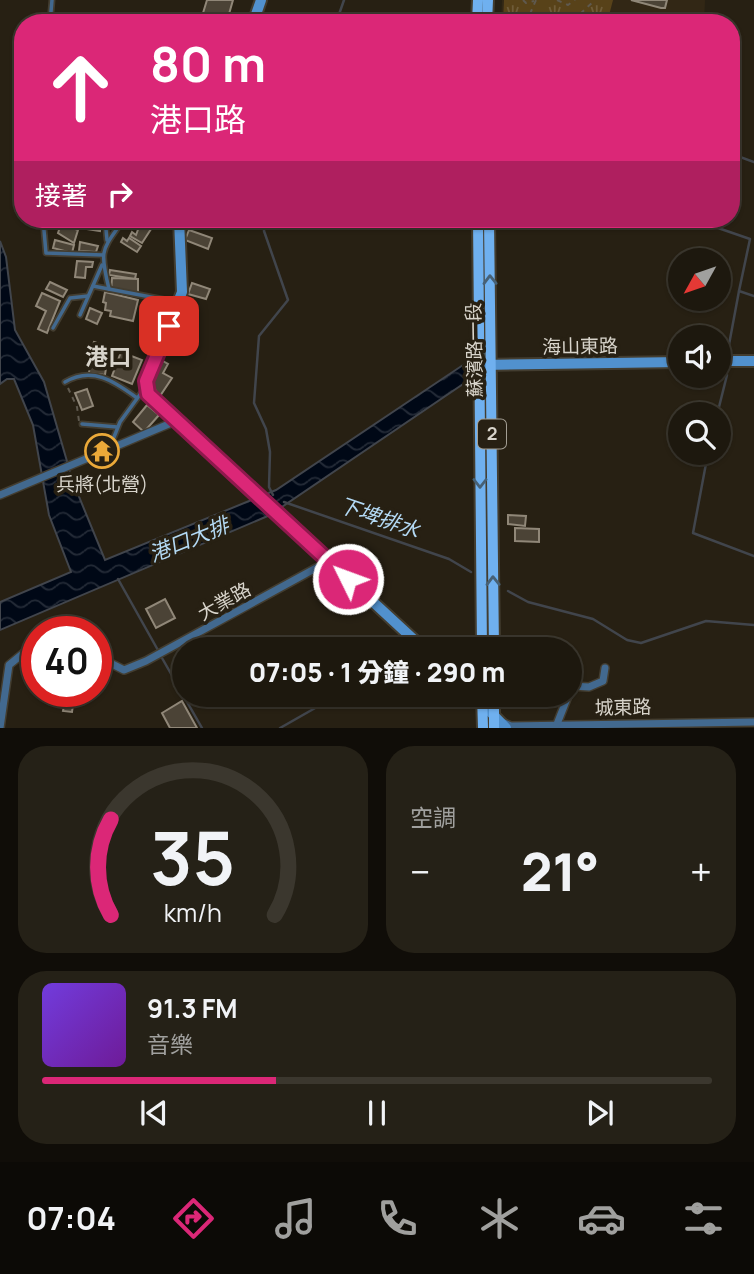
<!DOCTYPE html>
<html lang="zh-TW">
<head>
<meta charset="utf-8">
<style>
  body { margin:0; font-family:Manrope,"Noto Sans TC",sans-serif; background:#252117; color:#f1f3f6; height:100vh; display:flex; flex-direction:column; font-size:26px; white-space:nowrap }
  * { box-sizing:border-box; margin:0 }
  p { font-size:23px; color:#a0a09e }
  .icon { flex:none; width:38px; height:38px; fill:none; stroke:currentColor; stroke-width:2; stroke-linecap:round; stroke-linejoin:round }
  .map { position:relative; height:728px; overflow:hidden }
  .side { display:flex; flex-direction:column; gap:18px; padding:18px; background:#100d08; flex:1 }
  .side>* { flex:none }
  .guide { position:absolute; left:14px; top:14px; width:726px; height:214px; border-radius:28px; box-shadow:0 2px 5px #0004,0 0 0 2px #3b372e; background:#db2777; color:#fff; overflow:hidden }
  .needle { width:46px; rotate:230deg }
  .buttons { position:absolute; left:668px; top:248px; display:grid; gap:14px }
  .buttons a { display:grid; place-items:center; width:63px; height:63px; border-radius:50%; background:#1d180e; box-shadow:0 2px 5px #0004,0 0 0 2px #3b372e; font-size:35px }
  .speed { position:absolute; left:21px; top:616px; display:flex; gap:14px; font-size:35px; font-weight:700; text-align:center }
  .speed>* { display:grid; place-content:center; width:91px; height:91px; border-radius:50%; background:#1d180e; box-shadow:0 2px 5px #0004,0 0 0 2px #3b372e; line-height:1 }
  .speed .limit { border:10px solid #d22; background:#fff; color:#111 }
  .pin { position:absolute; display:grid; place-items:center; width:60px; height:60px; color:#fff; margin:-30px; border-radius:14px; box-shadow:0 4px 10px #0006 }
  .me { position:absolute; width:77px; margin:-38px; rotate:312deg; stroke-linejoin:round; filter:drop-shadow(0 0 5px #0008) }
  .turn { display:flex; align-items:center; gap:24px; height:147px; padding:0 21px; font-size:32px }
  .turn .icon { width:91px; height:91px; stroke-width:2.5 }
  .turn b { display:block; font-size:49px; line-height:60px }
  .then { display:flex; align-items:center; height:66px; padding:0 21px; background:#0003; gap:14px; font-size:26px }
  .big { font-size:52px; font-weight:800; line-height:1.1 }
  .side .widget { flex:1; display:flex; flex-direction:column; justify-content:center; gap:10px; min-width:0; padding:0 24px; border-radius:28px; background:#252117 }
  .side .dial { align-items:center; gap:0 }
  .dial svg { height:182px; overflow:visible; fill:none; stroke:#3b372e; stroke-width:7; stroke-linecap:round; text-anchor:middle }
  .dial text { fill:#f1f3f6; stroke:none }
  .song { display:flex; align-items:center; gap:21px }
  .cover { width:84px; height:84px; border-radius:10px; background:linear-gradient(135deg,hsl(260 70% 55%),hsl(280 70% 35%)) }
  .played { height:7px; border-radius:4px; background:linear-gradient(90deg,#db2777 35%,#3b372e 35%) }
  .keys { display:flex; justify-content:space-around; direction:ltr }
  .heat { display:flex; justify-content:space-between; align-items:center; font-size:38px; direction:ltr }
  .side .tiles { flex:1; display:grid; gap:18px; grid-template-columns:1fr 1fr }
  .widget:last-child { grid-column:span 2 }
  .trip { position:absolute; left:172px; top:637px; width:410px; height:70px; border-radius:35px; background:#1d180e; box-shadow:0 2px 5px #0004,0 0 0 2px #3b372e; font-weight:800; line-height:70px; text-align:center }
  .menu { display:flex; height:112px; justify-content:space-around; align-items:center; background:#0c0a06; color:#a0a09e }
  .menu .icon { width:49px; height:49px }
  .menu .active { color:#db2777 }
  .menu b { font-size:32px; color:#f1f3f6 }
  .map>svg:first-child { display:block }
</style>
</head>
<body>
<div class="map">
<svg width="754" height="728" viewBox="0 0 754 728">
  <defs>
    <pattern id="grass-tufts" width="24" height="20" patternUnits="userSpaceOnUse" patternTransform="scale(1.75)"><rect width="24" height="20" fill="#584219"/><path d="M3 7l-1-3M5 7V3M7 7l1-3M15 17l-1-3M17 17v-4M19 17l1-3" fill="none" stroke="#6f5c39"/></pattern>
    <pattern id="water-waves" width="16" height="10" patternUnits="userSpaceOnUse" patternTransform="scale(1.75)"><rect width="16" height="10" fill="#000816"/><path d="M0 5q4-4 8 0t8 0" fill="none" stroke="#242b37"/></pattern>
  </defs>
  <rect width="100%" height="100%" fill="#272013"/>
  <!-- built -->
  <polygon fill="#322715" points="502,0 705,0 704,23 501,23"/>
  <!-- grass -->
  <polygon fill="url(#grass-tufts)" points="504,0 613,0 607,23 503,23"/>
  <!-- water -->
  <polygon fill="url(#water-waves)" stroke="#41454c" stroke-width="2" points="0,241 6,257 15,330 44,382 73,482 105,560 276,490 469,361 469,380 270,515 0,630 0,602 71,572 49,515 33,425 14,379 7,379 0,384"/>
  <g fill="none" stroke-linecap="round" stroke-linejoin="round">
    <!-- stream -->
    <g stroke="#41454c" stroke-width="2.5">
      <polyline points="336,23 344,0"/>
      <polyline points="732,154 754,162"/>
      <polyline points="265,219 264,231 288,300 259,336 254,403 266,429 270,452 269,487 273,495"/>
      <polyline points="692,219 750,239 739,291 754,296"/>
      <polyline points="728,350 739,291"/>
      <polyline points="717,415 727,375"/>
      <polyline points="708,453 693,533 754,556"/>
      <polyline points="284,502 449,559 471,572"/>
      <polyline points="118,579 159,652"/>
      <polyline points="508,591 528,602 593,619 627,640 641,643 706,621 754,625"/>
      <polyline points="162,658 202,728"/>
      <polyline points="280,728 338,695"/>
    </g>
  </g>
  <!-- building -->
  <g fill="#4b4336" stroke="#908778" stroke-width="2">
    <polygon points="207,0 233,0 227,21 203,13"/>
    <polygon points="631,0 667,0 665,8 661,8"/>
    <polygon points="142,219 153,226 142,243 130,236 132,232 136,235"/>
    <polygon points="86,220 101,221 100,231 86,229"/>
    <polygon points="61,224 78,230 74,243 58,233"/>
    <polygon points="189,230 212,238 208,249 185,240"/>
    <polygon points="123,238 127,241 129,238 141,246 137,252 121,242"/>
    <polygon points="55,240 74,245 72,253 53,248"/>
    <polygon points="80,242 98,246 96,252 79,251"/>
    <polygon points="77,261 93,262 92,267 86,267 85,278 75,277"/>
    <polygon points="110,270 136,274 135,279 109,275"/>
    <polygon points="112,278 138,279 138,294 111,292"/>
    <polygon points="50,282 67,290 63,297 46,289"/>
    <polygon points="192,283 210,289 206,299 188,294"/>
    <polygon points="105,292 138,300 133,321 110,316 111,311 105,310 106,303 103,302"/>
    <polygon points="42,293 60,301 47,333 38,329 46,311 36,306"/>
    <polygon points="147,300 161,305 155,325 141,320"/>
    <polygon points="90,308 102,313 97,324 86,319"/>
    <polygon points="94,342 111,348 108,360 90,354"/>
    <polygon points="121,352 142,360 132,384 112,376"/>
    <polygon points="90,358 107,361 105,375 89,373"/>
    <polygon points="161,360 168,364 163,373 172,378 160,396 150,383"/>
    <polygon points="87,389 93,406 82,410 75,393"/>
    <polygon points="147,405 159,415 144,432 133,422"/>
    <polygon points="508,515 526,516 525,526 508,524"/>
    <polygon points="515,528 539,529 539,542 515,541"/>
    <polygon points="165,599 175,618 156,628 146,609"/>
    <polygon points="67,691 75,691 72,712 63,711"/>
    <polygon points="182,701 197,728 170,728 162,713"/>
  </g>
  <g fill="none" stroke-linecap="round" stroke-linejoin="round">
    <!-- lane casing -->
    <g stroke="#433d30" stroke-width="7">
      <g id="lane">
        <polyline points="50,23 52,0"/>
        <polyline points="43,219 46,253 103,255"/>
        <polyline points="105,219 107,240"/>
        <polyline points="93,286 177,302"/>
        <path d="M 109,289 C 99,248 102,251 124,219"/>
        <polyline points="80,315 102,265"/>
        <polyline points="53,328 70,298 88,296"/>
        <path d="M 65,382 C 92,366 114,381 137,398"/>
        <polyline points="82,424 117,427"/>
        <polyline points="112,442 120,422 144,389"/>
      </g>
    </g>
    <!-- street casing -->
    <g stroke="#433d30" stroke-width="10">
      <g id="street">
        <polyline points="0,495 176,421"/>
        <polyline points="96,656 124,670 146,661 329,561"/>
        <polyline points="504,723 511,726 754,722"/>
        <polyline points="557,724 572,686 589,687 603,681 605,668"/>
        <polyline points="0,728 9,665 37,642"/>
      </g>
    </g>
    <!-- secondary casing -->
    <g stroke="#433d30" stroke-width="14">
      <g id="secondary">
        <polyline points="253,23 261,0"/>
        <polyline points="179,219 182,292 146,381 148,394 424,649"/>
        <polyline points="719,361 754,361"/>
        <polyline points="482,365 681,362"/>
        <polyline points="474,695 506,728"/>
      </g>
    </g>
    <!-- primary casing -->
    <g stroke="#433d30" stroke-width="14">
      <g id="primary">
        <polyline points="477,23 478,0"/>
        <polyline points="487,23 488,0"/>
        <polyline points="478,219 482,649"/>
        <polyline points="489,219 494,649"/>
        <polyline points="482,695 483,728"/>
        <polyline points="494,695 494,728"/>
      </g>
    </g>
    <!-- path -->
    <g stroke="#5f594e" stroke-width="2" stroke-dasharray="5 5" stroke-linecap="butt">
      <polyline points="523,0 526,3 534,1"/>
      <polyline points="557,0 568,5 575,0"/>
      <polyline points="526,23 536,0"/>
      <polyline points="577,23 580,14 595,0"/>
      <polyline points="68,388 77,407 79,421"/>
    </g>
    <!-- lane -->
    <use href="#lane" stroke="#42698f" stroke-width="3.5"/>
    <!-- street -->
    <use href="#street" stroke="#42698f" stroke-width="7"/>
    <!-- secondary -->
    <use href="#secondary" stroke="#5191ce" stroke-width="10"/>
    <!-- primary -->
    <use href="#primary" stroke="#6fb0ef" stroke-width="10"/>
  </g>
  <!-- one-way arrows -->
  <defs><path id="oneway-chevron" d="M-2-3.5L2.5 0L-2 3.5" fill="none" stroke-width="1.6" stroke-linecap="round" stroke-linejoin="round" transform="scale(1.75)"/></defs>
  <g stroke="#476176">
    <use href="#oneway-chevron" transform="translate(490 280) rotate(-91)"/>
    <use href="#oneway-chevron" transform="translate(480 483) rotate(90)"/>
    <use href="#oneway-chevron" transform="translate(493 581) rotate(-91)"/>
  </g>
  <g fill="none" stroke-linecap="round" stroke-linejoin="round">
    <!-- route casing -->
    <g stroke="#8e194d" stroke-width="18">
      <polyline id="route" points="169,326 146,381 148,394 348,579"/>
    </g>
    <!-- route -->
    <use href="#route" stroke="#db2777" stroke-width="12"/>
  </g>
  <!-- icons -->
  <defs>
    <g id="temple-ring" transform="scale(1.75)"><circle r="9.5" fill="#272013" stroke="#eba939" stroke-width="1.5"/><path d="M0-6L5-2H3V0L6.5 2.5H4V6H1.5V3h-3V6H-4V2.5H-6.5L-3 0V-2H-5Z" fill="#eba939"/></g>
  </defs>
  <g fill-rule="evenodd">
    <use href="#temple-ring" x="102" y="451"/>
  </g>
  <g text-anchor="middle" stroke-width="7" stroke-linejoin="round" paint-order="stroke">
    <!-- shield labels -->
    <rect fill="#272013" stroke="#a39e94" stroke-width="2" x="478" y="419.5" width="28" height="29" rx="5"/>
    <g font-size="18" font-weight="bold" fill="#d8d4cb">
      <text x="492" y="440">2</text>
    </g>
    <!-- street labels -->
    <g font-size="19" fill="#d8d4cb" stroke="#272013">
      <text transform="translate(580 346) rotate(-1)" y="7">海山東路</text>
      <text transform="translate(474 350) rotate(-91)" y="7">蘇濱路一段</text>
      <text transform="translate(224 601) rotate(-29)" y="7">大業路</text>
      <text transform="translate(623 707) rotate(-1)" y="7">城東路</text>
    </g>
    <!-- poi labels -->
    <g font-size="19" fill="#d8d4cb" stroke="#272013">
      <text x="102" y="491">兵將(北營)</text>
    </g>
    <!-- water labels -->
    <g font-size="21" font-style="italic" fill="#b3d9f4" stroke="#272013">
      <text transform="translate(379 518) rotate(19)" y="7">下埤排水</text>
      <text transform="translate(189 540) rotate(-22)" y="7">港口大排</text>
    </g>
    <!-- quarter labels -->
    <g font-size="23" font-weight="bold" fill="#d8d4cb" stroke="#272013">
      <text x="108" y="365">港口</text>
    </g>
  </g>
</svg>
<div class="buttons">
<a><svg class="needle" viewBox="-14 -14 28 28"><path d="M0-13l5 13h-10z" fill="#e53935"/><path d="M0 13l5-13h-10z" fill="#a0a09e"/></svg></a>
<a><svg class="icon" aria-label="sound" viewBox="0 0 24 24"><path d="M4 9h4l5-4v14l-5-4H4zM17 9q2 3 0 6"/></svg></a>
<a><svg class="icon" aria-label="search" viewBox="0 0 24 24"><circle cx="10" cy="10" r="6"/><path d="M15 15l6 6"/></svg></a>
</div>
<div class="speed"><div class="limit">40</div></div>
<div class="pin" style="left:169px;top:326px;background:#d93025"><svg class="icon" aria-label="arrive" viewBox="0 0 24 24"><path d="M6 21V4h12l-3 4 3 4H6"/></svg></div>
<svg class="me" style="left:348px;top:579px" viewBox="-20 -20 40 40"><circle r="17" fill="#db2777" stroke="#fff" stroke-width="3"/><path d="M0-11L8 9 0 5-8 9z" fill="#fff"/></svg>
<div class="trip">07:05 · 1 分鐘 · 290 m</div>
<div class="guide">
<div class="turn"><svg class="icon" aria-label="ahead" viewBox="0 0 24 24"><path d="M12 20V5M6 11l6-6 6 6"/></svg><div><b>80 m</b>港口路</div></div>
<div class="then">接著<svg class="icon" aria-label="right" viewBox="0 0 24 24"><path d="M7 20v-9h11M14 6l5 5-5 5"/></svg></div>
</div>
</div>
<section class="side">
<div class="tiles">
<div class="widget dial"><svg viewBox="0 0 100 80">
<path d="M14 69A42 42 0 1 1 86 69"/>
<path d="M14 69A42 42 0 0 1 14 27" stroke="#db2777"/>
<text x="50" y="56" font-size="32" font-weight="700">35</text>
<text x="50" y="72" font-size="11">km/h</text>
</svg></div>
<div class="widget"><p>空調</p>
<div class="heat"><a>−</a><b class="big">21°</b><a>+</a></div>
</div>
<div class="widget">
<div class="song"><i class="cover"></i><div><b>91.3 FM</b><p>音樂</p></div></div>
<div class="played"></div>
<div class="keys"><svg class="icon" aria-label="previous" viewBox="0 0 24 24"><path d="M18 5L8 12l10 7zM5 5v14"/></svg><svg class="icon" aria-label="pause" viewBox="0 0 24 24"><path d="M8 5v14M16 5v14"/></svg><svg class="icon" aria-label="next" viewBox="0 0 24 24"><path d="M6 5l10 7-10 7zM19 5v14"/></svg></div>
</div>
</div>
</section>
<nav class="menu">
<b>07:04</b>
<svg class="icon active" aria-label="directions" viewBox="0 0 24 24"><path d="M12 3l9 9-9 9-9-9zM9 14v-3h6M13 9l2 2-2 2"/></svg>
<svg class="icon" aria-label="music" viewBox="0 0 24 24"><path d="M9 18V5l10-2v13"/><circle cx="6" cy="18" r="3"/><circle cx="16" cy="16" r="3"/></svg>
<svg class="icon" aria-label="phone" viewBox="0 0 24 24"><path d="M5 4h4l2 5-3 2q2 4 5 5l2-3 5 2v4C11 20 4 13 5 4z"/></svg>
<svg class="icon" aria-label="climate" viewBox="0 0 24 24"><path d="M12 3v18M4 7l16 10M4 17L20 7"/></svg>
<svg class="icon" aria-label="car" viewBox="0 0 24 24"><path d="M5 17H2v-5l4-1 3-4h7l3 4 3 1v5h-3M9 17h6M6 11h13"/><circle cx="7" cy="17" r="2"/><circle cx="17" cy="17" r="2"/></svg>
<svg class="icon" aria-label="filters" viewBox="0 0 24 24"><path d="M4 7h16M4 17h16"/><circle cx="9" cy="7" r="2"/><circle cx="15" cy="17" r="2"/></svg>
</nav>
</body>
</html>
